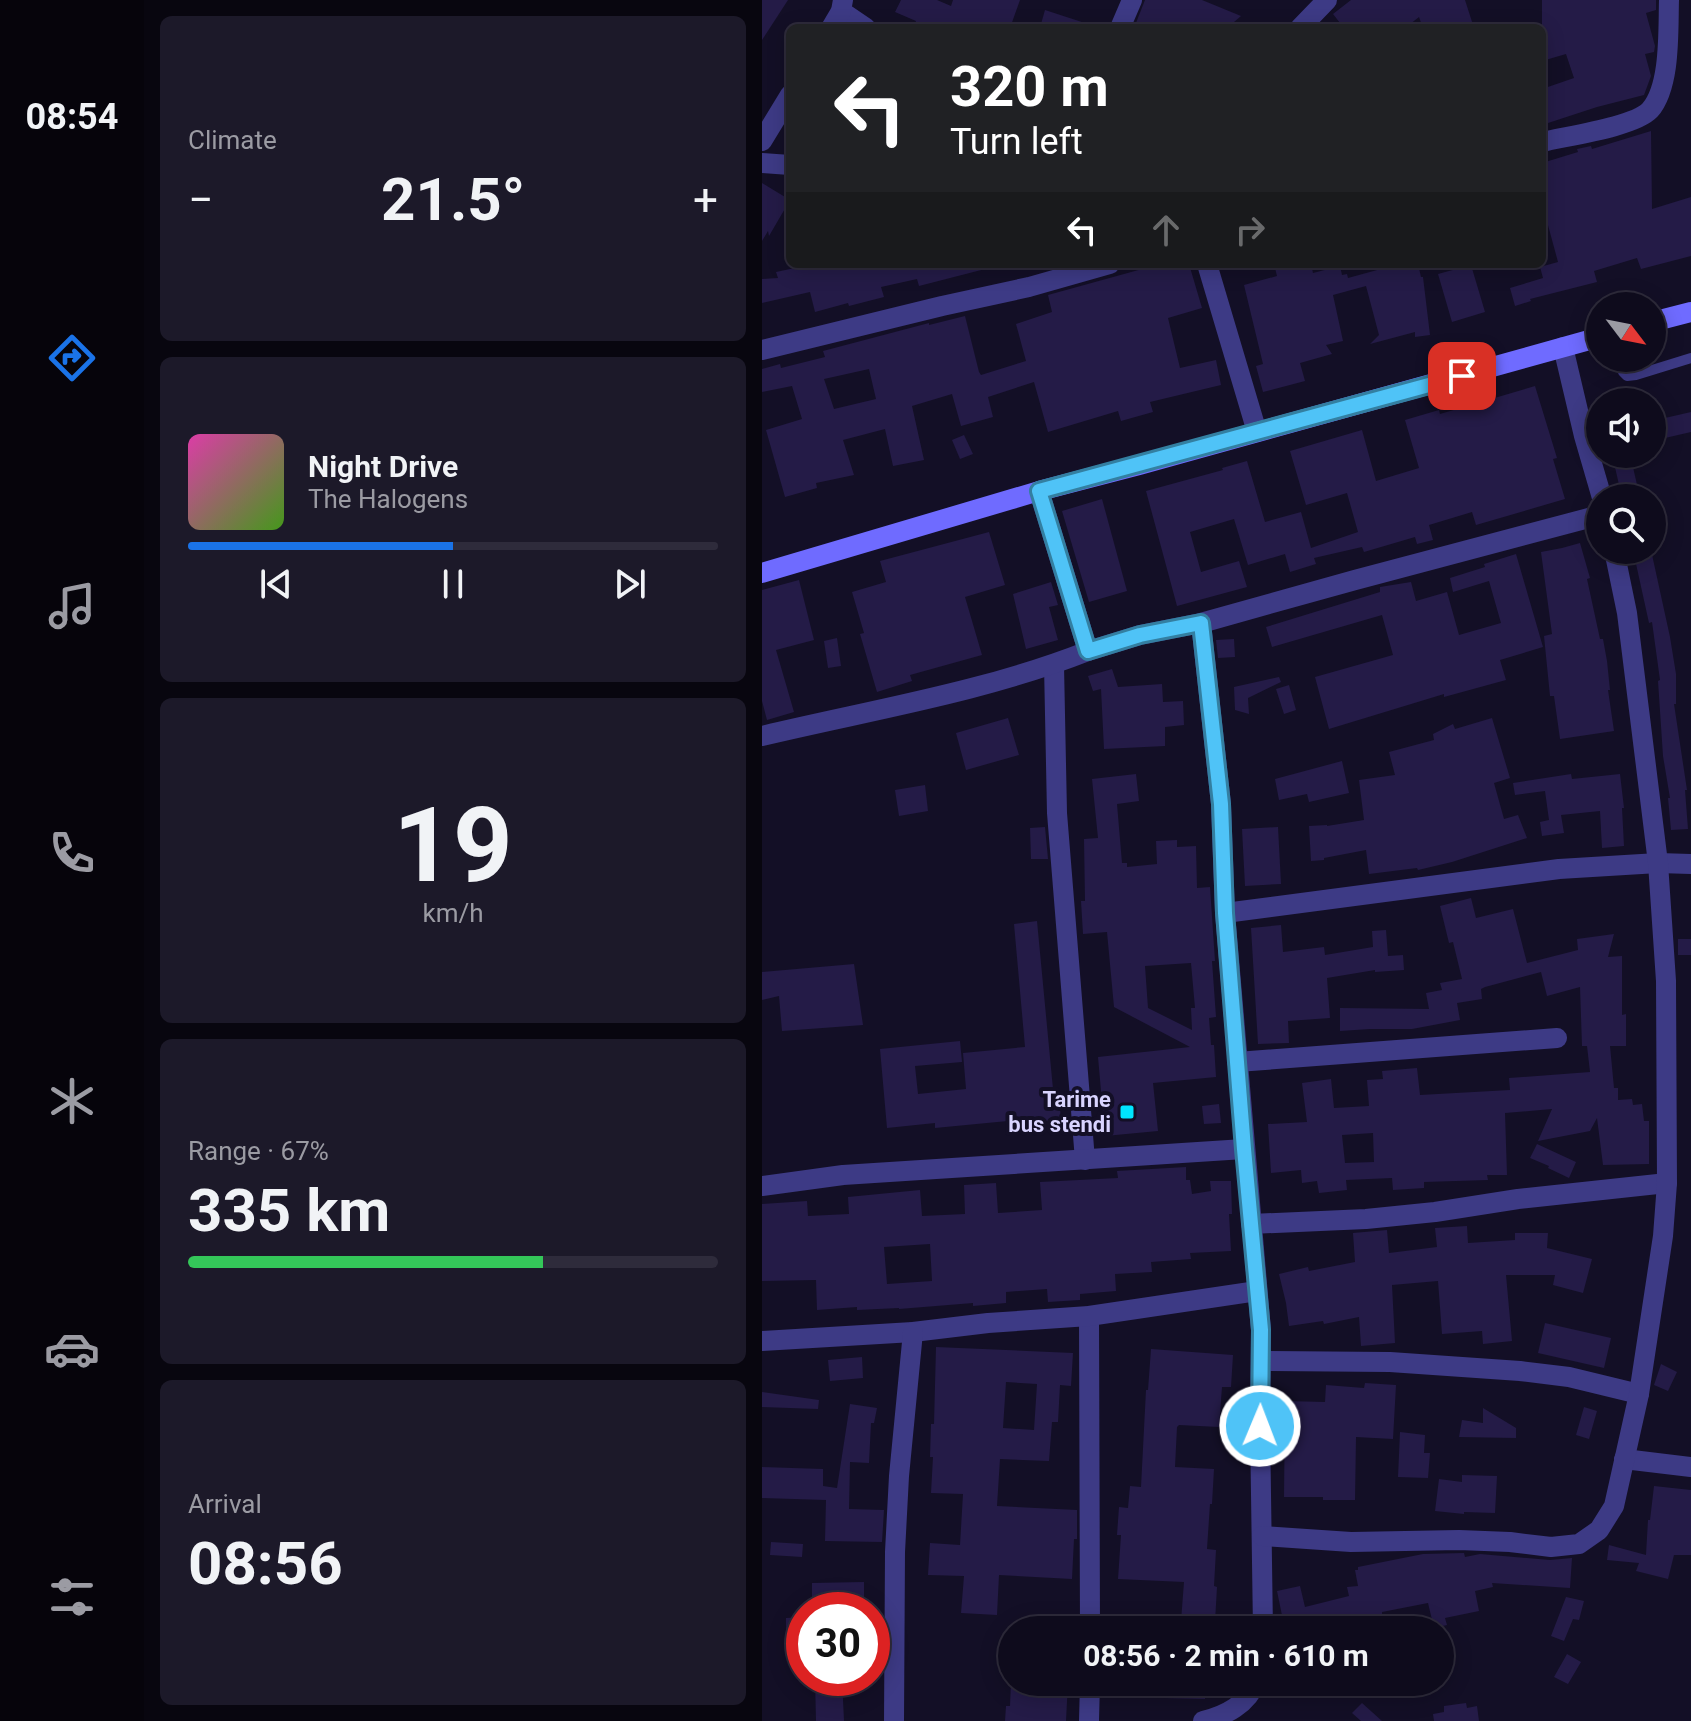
<!DOCTYPE html>
<html lang="en">
<head>
<meta charset="utf-8">
<style>
  body { margin:0; font-family:Roboto,sans-serif; background:#1c1929; color:#f1f3f6; height:100vh; display:flex; flex-direction:column; font-size:30px; white-space:nowrap }
  * { box-sizing:border-box; margin:0 }
  p { font-size:26px; color:#9b9ba3 }
  .icon { flex:none; width:44px; height:44px; fill:none; stroke:currentColor; stroke-width:2; stroke-linecap:round; stroke-linejoin:round }
  .map { position:relative; flex:1; overflow:hidden }
  .sheet { display:flex; flex-direction:column; gap:16px; padding:16px; background:#08060f; width:618px }
  .sheet>* { flex:none }
  .guide { position:absolute; left:24px; top:24px; width:760px; height:244px; border-radius:12px; box-shadow:0 4px 20px #0003,0 0 0 2px #2e2b3b; background:#202124; color:#fff; overflow:hidden }
  .needle { width:52px; rotate:122deg }
  .controls { position:absolute; left:824px; top:292px; display:grid; gap:16px }
  .controls a { display:grid; place-items:center; width:80px; height:80px; border-radius:50%; background:#0e0b1c; box-shadow:0 4px 20px #0003,0 0 0 2px #2e2b3b; font-size:40px }
  .speed { position:absolute; left:24px; top:1592px; display:flex; gap:16px; font-size:40px; font-weight:700; text-align:center }
  .speed>* { display:grid; place-content:center; width:104px; height:104px; border-radius:50%; background:#0e0b1c; box-shadow:0 4px 20px #0003,0 0 0 2px #2e2b3b; line-height:1 }
  .speed .limit { border:12px solid #d22; background:#fff; color:#111 }
  .pin { position:absolute; display:grid; place-items:center; width:68px; height:68px; color:#fff; margin:-34px; border-radius:16px; box-shadow:0 4px 12px #0006 }
  .me { position:absolute; width:88px; margin:-44px; rotate:1deg; stroke-linejoin:round; filter:drop-shadow(0 0 6px #0008) }
  .turn { display:flex; align-items:center; gap:28px; height:168px; padding:0 32px; font-size:36px }
  .turn .icon { width:104px; height:104px; stroke-width:2.5 }
  .turn b { display:block; font-size:56px; line-height:68px }
  .lanes { display:flex; align-items:center; height:76px; padding:0 32px; background:#0003; justify-content:center; gap:40px; direction:ltr }
  .lanes .off { opacity:.35 }
  .big { font-size:60px; font-weight:700; line-height:1.1 }
  .sheet .widget { flex:1; display:flex; flex-direction:column; justify-content:center; gap:12px; min-width:0; padding:0 28px; border-radius:12px; background:#1c1929 }
  .sheet .dial { align-items:center; gap:0 }
  .dial b { font-size:104px; line-height:1 }
  .song { display:flex; align-items:center; gap:24px }
  .cover { width:96px; height:96px; border-radius:12px; background:linear-gradient(135deg,hsl(320 70% 55%),hsl(100 70% 35%)) }
  .played { height:8px; border-radius:4px; background:linear-gradient(90deg,#1a73e8 50%,#2e2b3b 50%) }
  .keys { display:flex; justify-content:space-around; direction:ltr }
  .heat { display:flex; justify-content:space-between; align-items:center; font-size:44px; direction:ltr }
  .charge { height:12px; border-radius:6px; background:linear-gradient(90deg,#34c759 67%,#2e2b3b 0) }
  .trip { position:absolute; left:236px; top:1616px; width:456px; height:80px; border-radius:40px; background:#0e0b1c; box-shadow:0 4px 20px #0003,0 0 0 2px #2e2b3b; font-weight:700; line-height:80px; text-align:center }
  main { display:flex; flex:1; min-height:0 }
  .tab-bar { display:flex; flex-direction:column; width:144px; justify-content:space-around; align-items:center; background:#06040b; color:#9b9ba3 }
  .tab-bar .icon { width:56px; height:56px }
  .tab-bar .active { color:#1a73e8 }
  .tab-bar b { font-size:36px; color:#f1f3f6 }
  .map>svg:first-child { display:block }
</style>
</head>
<body>
<main>
<nav class="tab-bar">
<b>08:54</b>
<svg class="icon active" aria-label="directions" viewBox="0 0 24 24"><path d="M12 3l9 9-9 9-9-9zM9 14v-3h6M13 9l2 2-2 2"/></svg>
<svg class="icon" aria-label="music" viewBox="0 0 24 24"><path d="M9 18V5l10-2v13"/><circle cx="6" cy="18" r="3"/><circle cx="16" cy="16" r="3"/></svg>
<svg class="icon" aria-label="phone" viewBox="0 0 24 24"><path d="M5 4h4l2 5-3 2q2 4 5 5l2-3 5 2v4C11 20 4 13 5 4z"/></svg>
<svg class="icon" aria-label="climate" viewBox="0 0 24 24"><path d="M12 3v18M4 7l16 10M4 17L20 7"/></svg>
<svg class="icon" aria-label="car" viewBox="0 0 24 24"><path d="M5 17H2v-5l4-1 3-4h7l3 4 3 1v5h-3M9 17h6M6 11h13"/><circle cx="7" cy="17" r="2"/><circle cx="17" cy="17" r="2"/></svg>
<svg class="icon" aria-label="filters" viewBox="0 0 24 24"><path d="M4 7h16M4 17h16"/><circle cx="9" cy="7" r="2"/><circle cx="15" cy="17" r="2"/></svg>
</nav>
<section class="sheet">
<div class="widget"><p>Climate</p>
<div class="heat"><a>−</a><b class="big">21.5°</b><a>+</a></div>
</div>
<div class="widget">
<div class="song"><i class="cover"></i><div><b>Night Drive</b><p>The Halogens</p></div></div>
<div class="played"></div>
<div class="keys"><svg class="icon" aria-label="previous" viewBox="0 0 24 24"><path d="M18 5L8 12l10 7zM5 5v14"/></svg><svg class="icon" aria-label="pause" viewBox="0 0 24 24"><path d="M8 5v14M16 5v14"/></svg><svg class="icon" aria-label="next" viewBox="0 0 24 24"><path d="M6 5l10 7-10 7zM19 5v14"/></svg></div>
</div>
<div class="widget dial"><b>19</b><p>km/h</p></div>
<div class="widget"><p>Range · 67%</p><b class="big">335 km</b><div class="charge"></div></div>
<div class="widget"><p>Arrival</p><b class="big">08:56</b></div>
</section>
<div class="map">
<svg width="929" height="1721" viewBox="0 0 929 1721">
  <rect width="100%" height="100%" fill="#130f26"/>
  <!-- building -->
  <g fill="#241b47" fill-rule="evenodd">
    <polygon points="0,0 26,0 0,40"/>
    <polygon points="139,0 175,0 189,6 191,0 258,0 248,28 151,28 154,21 133,12"/>
    <polygon points="383,0 440,0 479,16 465,28 372,28"/>
    <polygon points="589,0 703,0 712,28 661,28 657,17 643,28 582,28 571,14"/>
    <polygon points="780,0 894,0 894,10 884,13 893,46 892,52 883,54 889,76 882,95 835,107 783,124 780,114 780,89 812,78 804,54 780,61"/>
    <polygon points="283,10 329,25 329,28 292,28 279,24"/>
    <polygon points="889,131 890,209 929,197 929,256 879,269 875,258 832,271 835,282 768,299 769,301 753,306 748,288 781,278 778,267 796,262 780,203 780,163 816,152 815,149 829,146 830,149"/>
    <polygon points="0,183 28,200 7,236 6,231 0,241"/>
    <polygon points="42,264 226,264 227,268 157,286 155,279 119,287 122,297 87,306 86,303 53,312 48,292 0,303 0,279 16,278 14,272 42,266"/>
    <path d="M 406,264 L 427,264 L 440,308 L 406,318 L 418,368 L 454,360 L 459,385 L 388,402 L 391,412 L 359,421 L 356,411 L 286,432 L 272,382 L 226,397 L 231,417 L 199,426 L 190,394 L 150,406 L 162,460 L 131,466 L 123,429 L 81,440 L 92,475 L 54,483 L 55,488 L 23,497 L 4,430 L 40,419 L 30,386 L 0,392 L 0,369 L 18,364 L 19,368 L 63,357 L 61,351 L 167,323 L 167,325 L 203,316 L 217,372 L 219,375 L 264,361 L 254,324 L 290,312 L 286,295 L 391,266 L 392,268 ZM 107,369 L 114,399 L 72,409 L 62,379 Z"/>
    <polygon points="512,264 549,264 551,273 578,266 580,275 585,274 586,278 637,264 656,264 659,277 661,277 668,335 653,337 653,332 608,344 617,335 604,286 571,295 581,341 564,345 570,354 538,363 543,381 501,392 494,366 501,364 482,285 515,276"/>
    <polygon points="709,265 723,312 690,322 676,274"/>
    <polygon points="773,386 795,458 791,459 803,499 714,525 710,512 667,525 671,540 655,544 653,537 602,552 600,547 552,558 554,564 528,572 523,554 486,565 472,519 428,532 439,572 477,561 485,587 415,606 384,491 461,470 460,468 485,461 503,522 539,512 549,548 596,532 585,493 544,505 528,451 600,430 614,481 657,468 643,420 677,410 678,414"/>
    <polygon points="929,412 929,432 890,441 890,421"/>
    <polygon points="202,435 211,454 198,459 190,440"/>
    <polygon points="850,454 868,454 878,498 860,498"/>
    <polygon points="340,499 365,591 327,602 300,511"/>
    <polygon points="227,532 243,585 203,597 220,655 148,675 150,681 115,692 98,634 102,633 90,592 124,582 118,561"/>
    <polygon points="818,543 828,578 825,579 838,639 841,639 845,661 848,690 846,690 852,731 798,739 792,696 788,696 782,636 790,634 779,552 800,548"/>
    <polygon points="871,550 889,550 908,637 914,674 914,704 912,704 925,790 923,790 926,829 909,830 906,798 908,798 901,756 896,681 898,680 890,622 887,623"/>
    <polygon points="754,554 781,647 738,660 744,680 682,697 682,694 567,729 553,677 631,655 620,615 510,647 504,627 618,592 618,587 649,582 654,601 685,592 697,635 739,623 727,581 691,592 688,578 723,567 722,564"/>
    <polygon points="37,580 52,640 14,650 32,712 5,720 0,701 0,590"/>
    <polygon points="289,582 296,605 287,607 296,640 264,649 251,594"/>
    <polygon points="75,638 79,666 66,668 62,641"/>
    <polygon points="472,639 473,657 456,658 454,640"/>
    <polygon points="350,669 356,687 400,684 401,702 421,701 422,725 403,727 403,746 342,749 339,689 331,691 326,676"/>
    <polygon points="517,677 519,682 486,698 487,714 473,710 472,687"/>
    <polygon points="527,685 534,710 522,714 514,689"/>
    <polygon points="246,718 257,755 204,770 194,733"/>
    <polygon points="730,718 748,778 732,783 742,819 756,815 765,838 690,862 656,870 655,868 607,874 604,850 562,858 562,860 549,861 547,826 565,825 565,826 602,820 597,780 633,775 627,752 672,740 671,734 691,724 693,729"/>
    <polygon points="580,761 587,793 547,802 545,794 517,800 513,779"/>
    <path d="M 374,774 L 377,801 L 355,804 L 360,863 L 365,863 L 365,867 L 395,864 L 394,841 L 415,840 L 415,847 L 434,846 L 435,888 L 448,887 L 453,961 L 450,961 L 454,1017 L 447,1018 L 449,1045 L 452,1045 L 454,1077 L 391,1083 L 396,1131 L 343,1136 L 336,1057 L 428,1047 L 352,1007 L 345,932 L 321,934 L 319,901 L 323,901 L 322,839 L 336,838 L 330,779 ZM 429,963 L 433,1008 L 429,1008 L 430,1030 L 386,1008 L 383,966 Z"/>
    <polygon points="809,774 810,779 858,774 862,808 860,808 862,846 840,848 838,811 799,815 802,833 780,836 778,822 787,820 783,791 753,795 751,783"/>
    <polygon points="163,785 166,811 137,816 133,790"/>
    <polygon points="283,827 286,859 269,859 268,828"/>
    <polygon points="516,827 519,884 483,886 480,829"/>
    <path d="M 709,898 L 714,918 L 751,909 L 765,963 L 816,950 L 815,939 L 852,934 L 846,957 L 860,956 L 860,1015 L 864,1014 L 864,1046 L 848,1046 L 852,1088 L 856,1088 L 856,1100 L 870,1099 L 871,1105 L 880,1104 L 882,1121 L 887,1121 L 887,1164 L 841,1165 L 835,1118 L 828,1131 L 776,1141 L 790,1109 L 743,1113 L 745,1175 L 725,1175 L 726,1180 L 662,1182 L 662,1188 L 631,1190 L 630,1178 L 584,1180 L 585,1190 L 557,1193 L 555,1181 L 540,1183 L 539,1170 L 509,1173 L 506,1124 L 545,1122 L 540,1083 L 569,1079 L 572,1108 L 607,1106 L 605,1080 L 621,1079 L 620,1071 L 655,1068 L 658,1095 L 748,1090 L 747,1078 L 828,1072 L 825,1046 L 820,1046 L 818,987 L 785,996 L 779,972 L 723,987 L 719,989 L 720,999 L 695,1003 L 698,1020 L 650,1029 L 608,1029 L 578,1031 L 578,1008 L 667,1009 L 664,993 L 680,990 L 678,983 L 700,979 L 691,942 L 687,943 L 678,906 ZM 611,1133 L 612,1162 L 583,1163 L 580,1135 Z"/>
    <polygon points="275,921 291,1089 296,1089 300,1128 278,1130 277,1118 173,1128 173,1123 125,1128 118,1049 198,1041 200,1062 153,1066 156,1094 204,1089 201,1053 263,1047 252,924"/>
    <polygon points="519,925 521,952 562,947 563,955 611,947 610,931 624,930 626,956 641,955 642,970 613,972 613,970 565,978 568,1018 526,1021 527,1043 496,1044 489,928"/>
    <rect x="916" y="939" width="13" height="16"/>
    <polygon points="92,964 101,1025 20,1031 17,996 0,1000 0,972"/>
    <polygon points="457,1104 459,1123 442,1124 440,1106"/>
    <polygon points="775,1144 814,1162 807,1178 786,1168 787,1166 768,1158"/>
    <path d="M 424,1167 L 424,1180 L 428,1180 L 430,1194 L 449,1191 L 448,1181 L 469,1181 L 470,1214 L 467,1214 L 469,1251 L 428,1253 L 429,1259 L 389,1262 L 390,1272 L 353,1274 L 354,1291 L 318,1294 L 318,1300 L 286,1302 L 285,1289 L 244,1292 L 244,1303 L 211,1306 L 211,1303 L 137,1309 L 137,1308 L 95,1310 L 95,1307 L 55,1310 L 54,1280 L 0,1281 L 0,1204 L 45,1201 L 46,1216 L 87,1214 L 86,1197 L 158,1190 L 160,1216 L 203,1214 L 202,1185 L 234,1183 L 236,1213 L 280,1210 L 278,1182 L 356,1178 L 355,1171 ZM 168,1244 L 170,1281 L 125,1284 L 122,1247 Z"/>
    <polygon points="705,1226 706,1243 753,1240 753,1233 786,1233 785,1248 830,1259 821,1293 791,1285 793,1275 744,1275 750,1341 721,1344 720,1331 680,1334 676,1281 630,1285 633,1343 599,1346 597,1317 562,1324 561,1321 527,1326 524,1303 517,1274 546,1267 547,1271 593,1262 591,1233 625,1230 627,1253 675,1247 673,1228"/>
    <polygon points="783,1323 849,1338 842,1368 776,1353"/>
    <path d="M 174,1347 L 311,1353 L 309,1386 L 298,1385 L 296,1422 L 290,1422 L 287,1461 L 238,1459 L 235,1506 L 315,1510 L 315,1539 L 312,1539 L 310,1579 L 237,1575 L 235,1615 L 199,1613 L 202,1576 L 166,1575 L 168,1543 L 198,1545 L 201,1494 L 169,1493 L 171,1457 L 168,1457 L 169,1424 L 172,1424 ZM 244,1382 L 275,1384 L 272,1430 L 241,1428 Z"/>
    <polygon points="389,1349 471,1355 469,1387 460,1387 457,1427 417,1425 415,1427 413,1467 452,1469 450,1504 448,1504 445,1549 454,1550 452,1586 455,1587 453,1622 419,1621 422,1582 356,1579 359,1535 355,1535 357,1507 366,1508 368,1486 379,1487 384,1390 386,1390"/>
    <polygon points="100,1357 101,1378 68,1381 66,1360"/>
    <polygon points="899,1364 915,1372 906,1391 892,1385"/>
    <polygon points="603,1383 634,1385 631,1439 594,1437 593,1500 561,1500 561,1497 522,1497 523,1401 563,1402 564,1385 602,1388"/>
    <polygon points="0,1392 57,1400 56,1409 0,1407"/>
    <polygon points="88,1404 115,1408 112,1423 109,1423 107,1463 88,1462 87,1509 122,1510 120,1542 63,1541 64,1500 0,1498 0,1467 61,1469 61,1486 75,1488"/>
    <polygon points="822,1407 835,1411 827,1439 814,1435"/>
    <polygon points="721,1408 754,1428 754,1438 697,1437 700,1420 721,1423"/>
    <polygon points="638,1432 663,1435 662,1453 668,1453 666,1478 636,1477"/>
    <polygon points="700,1475 735,1476 733,1513 702,1512 702,1514 673,1511 677,1479 700,1482"/>
    <polygon points="892,1486 929,1490 929,1555 912,1555 906,1579 874,1571 877,1563 845,1560 847,1545 884,1555 886,1520 888,1520"/>
    <polygon points="9,1542 41,1544 40,1557 8,1555"/>
    <polygon points="702,1553 703,1557 718,1554 788,1560 810,1558 808,1588 730,1583 731,1587 713,1591 717,1611 683,1618 685,1625 672,1628 666,1603 620,1612 620,1614 607,1616 607,1620 591,1622 590,1618 553,1627 523,1630 515,1591 538,1586 543,1607 587,1596 585,1587 596,1586 593,1570 596,1570 596,1567 661,1554"/>
    <polygon points="102,1582 102,1610 50,1610 50,1583"/>
    <polygon points="804,1597 822,1601 817,1620 811,1619 802,1641 789,1636"/>
    <polygon points="42,1617 42,1646 24,1646 24,1618"/>
    <polygon points="805,1654 819,1662 806,1684 792,1677"/>
    <polygon points="53,1678 80,1678 82,1721 54,1721"/>
    <polygon points="249,1682 306,1682 304,1721 243,1721 244,1706 248,1706"/>
    <polygon points="360,1682 444,1682 443,1699 360,1697"/>
    <polygon points="600,1703 620,1721 599,1721 590,1713"/>
    <polygon points="704,1703 705,1708 715,1706 717,1721 672,1721 671,1714 682,1712 682,1706"/>
  </g>
  <g fill="none" stroke-linecap="round" stroke-linejoin="round">
    <!-- lane -->
    <polyline stroke="#3d3a85" stroke-width="10" points="857,358 861,372 865,376 874,375 929,358"/>
    <!-- street -->
    <g stroke="#3d3a85" stroke-width="20">
      <polyline points="79,11 104,28"/>
      <polyline points="69,28 79,11 81,0"/>
      <polyline points="358,28 370,0"/>
      <polyline points="538,28 565,0"/>
      <polyline points="0,141 28,95"/>
      <path d="M 780,142 C 804,136 872,127 888,110 C 909,86 906,30 907,0"/>
      <polyline points="0,163 28,165"/>
      <polyline points="445,264 495,432"/>
      <polyline points="801,347 822,436 840,498"/>
      <polyline points="0,350 180,306 267,287 348,264"/>
      <polyline points="277,491 326,651 378,635 439,623 459,804 463,913 499,1330 498,1426 501,1630"/>
      <polyline points="439,623 593,580 838,515"/>
      <polyline points="292,665 295,813 323,1160"/>
      <path d="M 0,736 C 109,710 222,692 326,651"/>
      <polyline points="463,913 797,869 896,863 929,864"/>
      <polyline points="475,1062 795,1038"/>
      <polyline points="0,1186 81,1175 482,1149"/>
      <polyline points="489,1224 604,1219 673,1212 756,1199 905,1183"/>
      <polyline points="327,1316 328,1630"/>
      <polyline points="0,1341 151,1332 226,1323 327,1316 495,1291"/>
      <polyline points="499,1361 628,1362 758,1371 807,1377 877,1394"/>
      <polyline points="862,1459 929,1467"/>
      <polyline points="500,1536 589,1542 697,1540 748,1542 789,1547 817,1544 837,1530 852,1506 877,1394 901,1236 905,1183 904,981 896,863 865,613 852,550"/>
      <polyline points="132,1721 133,1552 137,1476 151,1332"/>
      <polyline points="327,1721 328,1682"/>
      <path d="M 441,1721 C 463,1716 486,1704 494,1682"/>
    </g>
    <!-- secondary -->
    <g stroke="#6f6bff" stroke-width="20">
      <polyline points="890,322 929,312"/>
      <polyline points="0,573 277,491 377,465 838,337"/>
    </g>
  </g>
  <g fill="none" stroke-linecap="round" stroke-linejoin="round">
    <!-- route casing -->
    <g stroke="#337fa1" stroke-width="20">
      <polyline id="route" points="498,1426 499,1330 482,1149 463,913 459,804 439,623 378,635 326,651 277,491 700,376"/>
    </g>
    <!-- route -->
    <use href="#route" stroke="#4fc3f7" stroke-width="14"/>
  </g>
  <!-- markers -->
  <rect fill="#00e5ff" stroke="#130f26" stroke-width="3" x="357" y="1104" width="16" height="16" rx="4"/>
  <g text-anchor="middle" stroke-width="8" stroke-linejoin="round" paint-order="stroke">
    <!-- poi labels -->
    <g font-size="22" font-weight="bold" fill="#d9d4ff" stroke="#130f26" text-anchor="end">
      <text x="349" y="1107">Tarime<tspan x="349" dy="25">bus stendi</tspan></text>
    </g>
  </g>
</svg>
<div class="controls">
<a><svg class="needle" viewBox="-14 -14 28 28"><path d="M0-13l5 13h-10z" fill="#e53935"/><path d="M0 13l5-13h-10z" fill="#9b9ba3"/></svg></a>
<a><svg class="icon" aria-label="sound" viewBox="0 0 24 24"><path d="M4 9h4l5-4v14l-5-4H4zM17 9q2 3 0 6"/></svg></a>
<a><svg class="icon" aria-label="search" viewBox="0 0 24 24"><circle cx="10" cy="10" r="6"/><path d="M15 15l6 6"/></svg></a>
</div>
<div class="speed"><div class="limit">30</div></div>
<div class="pin" style="left:700px;top:376px;background:#d93025"><svg class="icon" aria-label="arrive" viewBox="0 0 24 24"><path d="M6 21V4h12l-3 4 3 4H6"/></svg></div>
<svg class="me" style="left:498px;top:1426px" viewBox="-20 -20 40 40"><circle r="17" fill="#4fc3f7" stroke="#fff" stroke-width="3"/><path d="M0-11L8 9 0 5-8 9z" fill="#fff"/></svg>
<div class="trip">08:56 · 2 min · 610 m</div>
<div class="guide">
<div class="turn"><svg class="icon" aria-label="left" viewBox="0 0 24 24"><path d="M17 20v-9H6M10 6l-5 5 5 5"/></svg><div><b>320 m</b>Turn left</div></div>
<div class="lanes"><svg class="icon" aria-label="left" viewBox="0 0 24 24"><path d="M17 20v-9H6M10 6l-5 5 5 5"/></svg><svg class="icon off" aria-label="ahead" viewBox="0 0 24 24"><path d="M12 20V5M6 11l6-6 6 6"/></svg><svg class="icon off" aria-label="right" viewBox="0 0 24 24"><path d="M7 20v-9h11M14 6l5 5-5 5"/></svg></div>
</div>
</div>
</main>
</body>
</html>
